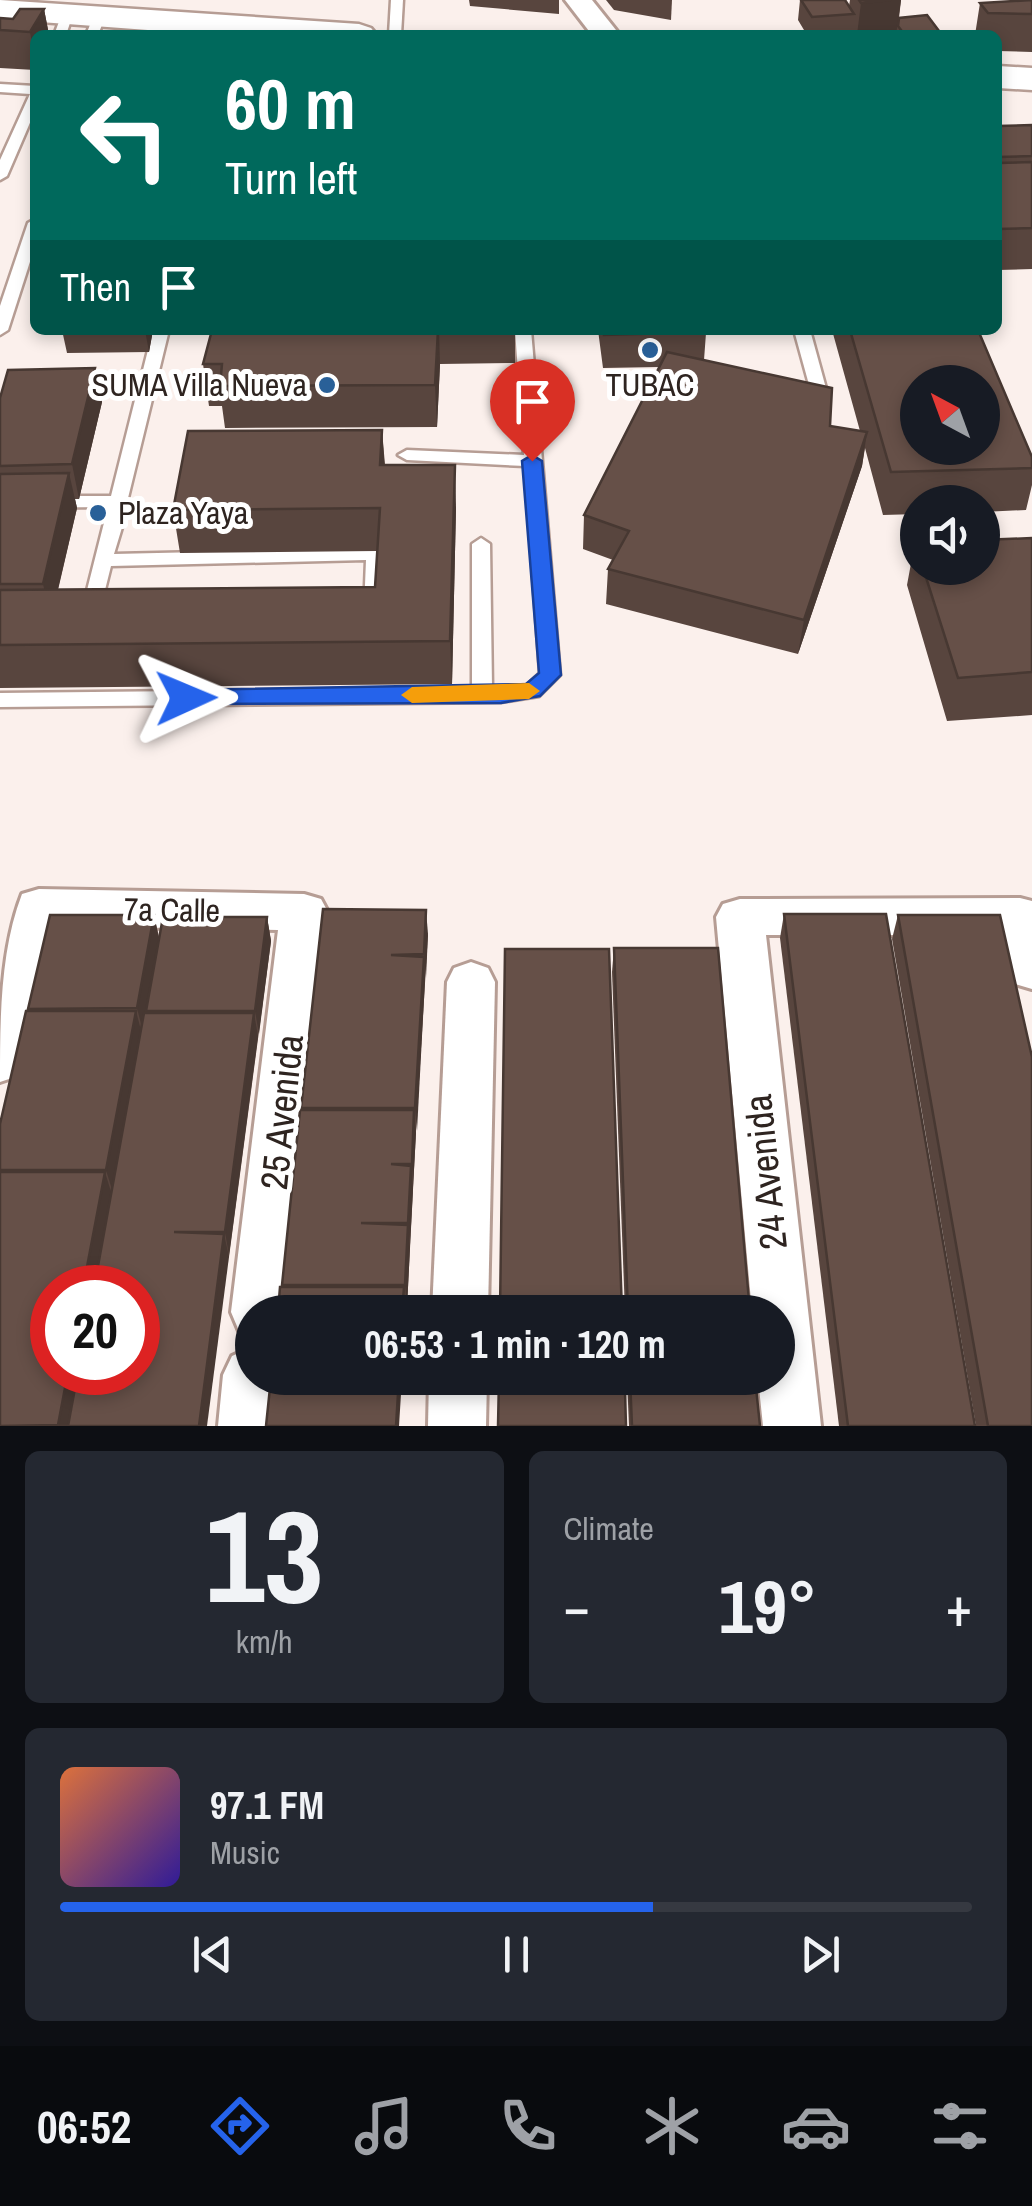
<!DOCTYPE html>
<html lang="en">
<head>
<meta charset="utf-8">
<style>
  body { margin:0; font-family:"Archivo Narrow",sans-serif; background:#242831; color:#f1f3f6; height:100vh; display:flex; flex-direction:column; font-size:38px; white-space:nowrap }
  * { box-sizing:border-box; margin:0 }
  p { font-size:32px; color:#9ea1a6 }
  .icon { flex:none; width:55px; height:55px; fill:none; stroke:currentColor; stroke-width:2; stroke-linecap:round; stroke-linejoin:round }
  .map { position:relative; height:1426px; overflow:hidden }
  .sheet { display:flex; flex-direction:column; gap:25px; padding:25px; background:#0d0f14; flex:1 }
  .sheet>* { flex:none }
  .guide { position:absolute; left:30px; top:30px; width:972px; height:305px; border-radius:15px; box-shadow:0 5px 15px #0003; background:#00695c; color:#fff; overflow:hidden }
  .needle { width:65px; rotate:319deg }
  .fabs { position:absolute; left:900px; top:365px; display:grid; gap:20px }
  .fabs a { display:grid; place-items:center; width:100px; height:100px; border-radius:50%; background:#171b24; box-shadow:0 5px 15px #0003; font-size:50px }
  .speed { position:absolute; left:30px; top:1265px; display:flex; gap:20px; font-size:50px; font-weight:700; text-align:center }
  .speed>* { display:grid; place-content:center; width:130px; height:130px; border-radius:50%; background:#171b24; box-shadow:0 5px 15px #0003; line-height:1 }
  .speed .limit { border:15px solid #d22; background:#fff; color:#111 }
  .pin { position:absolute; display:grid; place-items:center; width:85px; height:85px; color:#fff; margin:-102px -42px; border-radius:50% 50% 50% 0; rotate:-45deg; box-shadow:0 0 10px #0007 }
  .pin .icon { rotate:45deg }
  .me { position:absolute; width:110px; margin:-55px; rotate:89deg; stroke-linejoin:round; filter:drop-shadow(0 0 8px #0008) }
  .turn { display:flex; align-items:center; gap:35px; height:210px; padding:0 30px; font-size:45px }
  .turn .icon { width:130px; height:130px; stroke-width:2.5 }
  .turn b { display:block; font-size:70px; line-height:85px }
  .then { display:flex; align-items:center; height:95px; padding:0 30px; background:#0003; gap:20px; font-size:38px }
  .big { font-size:75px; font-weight:700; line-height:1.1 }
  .sheet .tile { flex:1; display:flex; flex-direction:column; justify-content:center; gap:15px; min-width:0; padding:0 35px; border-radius:15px; background:#242831 }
  .sheet .dial { align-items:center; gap:0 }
  .dial b { font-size:130px; line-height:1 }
  .song { display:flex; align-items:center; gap:30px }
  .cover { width:120px; height:120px; border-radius:15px; background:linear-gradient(135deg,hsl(20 70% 55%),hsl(250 70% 35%)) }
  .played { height:10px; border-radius:5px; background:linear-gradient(90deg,#2563eb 65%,#363941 65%) }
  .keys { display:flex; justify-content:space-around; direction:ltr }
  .heat { display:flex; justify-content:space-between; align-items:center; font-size:55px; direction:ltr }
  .sheet .tiles { flex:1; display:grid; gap:25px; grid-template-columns:1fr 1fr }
  .tile:last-child { grid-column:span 2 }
  .trip { position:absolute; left:235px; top:1295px; width:560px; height:100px; border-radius:50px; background:#171b24; box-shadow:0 5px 15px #0003; font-weight:700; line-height:100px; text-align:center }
  .tabs { display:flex; height:160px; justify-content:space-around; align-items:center; background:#090b0e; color:#9ea1a6 }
  .tabs .icon { width:70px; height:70px }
  .tabs .current { color:#2563eb }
  .tabs b { font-size:45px; color:#f1f3f6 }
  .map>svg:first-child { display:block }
</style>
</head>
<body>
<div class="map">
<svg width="1032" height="1426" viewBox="0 0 1032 1426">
  <rect width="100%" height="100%" fill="#fbf0ec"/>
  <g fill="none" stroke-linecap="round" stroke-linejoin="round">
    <!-- lane casing -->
    <g stroke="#b69d94" stroke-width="5">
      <g id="lane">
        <polygon points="391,0 403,0 401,35 389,35"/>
        <polygon points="63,11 73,14 66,35 54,35"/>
        <polygon points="99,13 105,17 98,35 86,35 93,17"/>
        <polygon points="0,84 35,86 35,111 7,176 0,180 0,160 30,94 0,92"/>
        <polygon points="35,219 35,246 8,330 0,335 0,306 28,223"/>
        <polygon points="153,330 169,330 128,498 130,501 114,554 376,548 385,554 380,614 366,614 364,610 366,560 111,566 99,614 90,620 83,618 81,614 108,507 0,508 0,496 111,496 138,388 72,390 64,385 72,380 141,378"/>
        <polygon points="515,330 531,330 560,675 539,696 501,702 0,707 0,693 472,688 472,544 481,538 490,544 492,688 527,685 540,673 525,466 407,460 398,455 407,450 524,455"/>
        <polygon points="794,330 810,330 827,392 825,396 819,397 811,392"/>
      </g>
    </g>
    <!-- street casing -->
    <g stroke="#b69d94" stroke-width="6">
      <g id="street">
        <polygon points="565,0 592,0 620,35 592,35"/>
        <path d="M 39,889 L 304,894 L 321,899 L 328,912 L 287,1312 L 252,1312 L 252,1336 L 239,1331 L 231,1312 L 278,930 L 58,926 L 25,1061 L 18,1076 L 0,1082 C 0,1020 0,951 22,894 Z"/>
        <polygon points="1020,898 1032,901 1032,989 1015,984 1000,935 766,935 821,1426 763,1426 758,1378 778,1378 778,1312 752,1312 716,917 723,904 740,899"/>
        <polygon points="471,962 488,968 495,982 488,1312 432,1312 447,982 454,968"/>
        <polygon points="252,1347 252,1378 281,1378 276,1426 218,1426 223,1375 232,1356"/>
        <polygon points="429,1378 487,1378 486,1426 428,1426"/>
      </g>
    </g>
    <!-- primary casing -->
    <g stroke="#b69d94" stroke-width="5">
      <g id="primary">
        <polygon points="0,0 359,24 371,28 377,35 215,35 0,19"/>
        <polygon points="998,66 1032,68 1032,90 998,88"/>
      </g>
    </g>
    <!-- lane -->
    <use href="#lane" fill="#fff" fill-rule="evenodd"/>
    <!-- street -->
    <use href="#street" fill="#fff" fill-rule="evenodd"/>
    <!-- primary -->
    <use href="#primary" fill="#fff" fill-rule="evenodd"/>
  </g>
  <!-- wall -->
  <g fill="#58453e">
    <polygon points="469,0 559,0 559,14 470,6"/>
    <polygon points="606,0 672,0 671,20 614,10"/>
    <polygon points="800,0 849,6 850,0 901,0 899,18 939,31 938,35 807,35 798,20"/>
    <polygon points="1032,0 1032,52 998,51 998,35 975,35 980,3"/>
    <polygon points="44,9 49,35 35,35 35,70 0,68 0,18 13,19"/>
    <polygon points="1032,125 1032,269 998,270 998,126"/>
    <polygon points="62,330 153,330 149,352 67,353"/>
    <polygon points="212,330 515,330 515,363 440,364 437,427 225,428 222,406 209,406 203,364"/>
    <polygon points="598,330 775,330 775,332 706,333 704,360 830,426 860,431 832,330 978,330 1032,457 1032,485 1026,510 982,512 982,502 918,502 918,514 883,515 865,448 862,466 798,654 606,604 608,569 613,560 583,549 584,515 660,367 603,368"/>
    <polygon points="95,368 102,402 79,499 75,499 77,508 58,590 375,587 377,551 180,553 173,510 382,430 385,465 456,508 452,684 0,688 0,398"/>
    <polygon points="1032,538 1032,715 947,721 907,585 915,542 918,542 918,568 982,568"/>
    <polygon points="784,914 975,1426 839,1426 780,938"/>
    <polygon points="154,915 159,937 267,917 271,941 229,1257 0,1426 0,1124 28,1009"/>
    <polygon points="898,915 1032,1426 976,1426 892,939"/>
    <polygon points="428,934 416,1131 407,1307 282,1287 301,1108"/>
    <polygon points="614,948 750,1312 625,1312 612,972"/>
    <polygon points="627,1378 755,1378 760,1426 629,1426"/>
  </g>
  <!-- shaded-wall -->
  <g fill="#473832">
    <polygon points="891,0 901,0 896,35 857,35 861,3"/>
    <polygon points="44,9 49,35 35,35 35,59 30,32"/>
    <polygon points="145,330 153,330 149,352"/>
    <polygon points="439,330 440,364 437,427 435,385"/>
    <polygon points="95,368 102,402 79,499 72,464"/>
    <polygon points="382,430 385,472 380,465"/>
    <polygon points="867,432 862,466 798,654 804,620"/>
    <polygon points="455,465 456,508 452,684 450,641"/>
    <polygon points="69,473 77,508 51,618 43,584"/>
    <polygon points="426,910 428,934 426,978 424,954"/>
    <polygon points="154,915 159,939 143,1032 137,1008"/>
    <polygon points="267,917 271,941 259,1034 255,1011"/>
    <polygon points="424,957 425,980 417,1131 415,1108"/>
    <polygon points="136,1011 142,1034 113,1193 106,1170"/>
    <polygon points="254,1013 258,1036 229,1255 225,1232"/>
    <polygon points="414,1110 416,1133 413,1187 412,1164"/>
    <polygon points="411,1166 413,1189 410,1245 408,1223"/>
    <polygon points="105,1172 112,1195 95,1288 83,1288"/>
    <polygon points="408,1225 410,1247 407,1307 405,1285"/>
    <polygon points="224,1234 229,1257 207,1426 199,1426"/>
    <polygon points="68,1372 79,1372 70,1426 58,1426"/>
    <polygon points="399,1378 402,1378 399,1426 396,1426"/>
  </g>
  <!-- building -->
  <g fill="#665048" stroke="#473832" stroke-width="2.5" fill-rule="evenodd">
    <polygon points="801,0 845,0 854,14 812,17"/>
    <polygon points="859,0 891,0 861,3"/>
    <polygon points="1032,0 1032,14 988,13 980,3"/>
    <polygon points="20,9 44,9 30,32 0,30 0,18 13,19"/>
    <polygon points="927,15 939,31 904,34 898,26 899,18"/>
    <polygon points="1032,125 1032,156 998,157 998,126"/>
    <polygon points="1032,162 1032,228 998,229 998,163"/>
    <polygon points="212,330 438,330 435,385 220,386 222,364 203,364"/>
    <polygon points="604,330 706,330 706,332 604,335"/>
    <path d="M 850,330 L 978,330 L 1032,457 L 1032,468 L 891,472 ZM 918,382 L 982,382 L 982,448 L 918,448 Z"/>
    <polygon points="667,352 832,388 830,426 867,432 804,620 608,569 629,531 584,515"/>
    <polygon points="95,368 72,464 0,466 0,398 8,370"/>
    <polygon points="382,430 380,465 455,465 450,641 0,645 0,590 375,587 380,508 173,510 188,431"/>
    <polygon points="69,473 43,584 0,584 0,474"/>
    <polygon points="1032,538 1032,672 958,678 923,568 982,568 982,540"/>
    <polygon points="323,909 426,910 424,954 391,955 424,957 415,1108 301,1108"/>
    <polygon points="784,914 886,914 975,1426 848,1426"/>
    <polygon points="50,915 154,915 137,1008 28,1009"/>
    <polygon points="898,915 1000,915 1032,1057 1032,1426 988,1426"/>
    <polygon points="163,917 267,917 255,1011 146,1011"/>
    <polygon points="614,948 718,948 750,1312 628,1312"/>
    <polygon points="505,949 609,949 622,1312 500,1312"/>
    <polygon points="26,1011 136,1011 106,1170 0,1170 0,1124"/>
    <polygon points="144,1013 254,1013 225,1232 174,1232 224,1234 199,1426 68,1426 78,1372 138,1372 138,1288 94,1288"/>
    <polygon points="300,1110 414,1110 412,1164 391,1164 411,1166 408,1223 361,1223 408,1225 405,1285 282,1285"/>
    <polygon points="0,1172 105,1172 83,1288 52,1288 52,1372 68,1372 58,1425 0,1426"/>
    <polygon points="280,1287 404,1287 402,1312 278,1312"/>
    <polygon points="271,1378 399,1378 396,1426 266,1426"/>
    <polygon points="499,1378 624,1378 625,1388 514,1389 625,1391 626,1426 498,1426"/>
    <polygon points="630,1378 755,1378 760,1426 632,1426"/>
  </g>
  <!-- route -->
  <polygon fill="#2563eb" stroke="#184099" stroke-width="2.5" points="532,455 542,461 561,675 540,696 501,703 178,704 174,698 186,690 526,684 539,673 522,461"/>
  <!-- slow -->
  <polygon fill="#f59e0b" points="529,683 540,691 529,699 412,703 401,695 412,687"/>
  <!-- markers -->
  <g fill="#296098" stroke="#fff" stroke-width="4">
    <circle cx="650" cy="350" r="10"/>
    <circle cx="327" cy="385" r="10"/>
    <circle cx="98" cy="513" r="10"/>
  </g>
  <g text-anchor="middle" stroke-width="10" stroke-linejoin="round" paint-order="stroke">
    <!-- poi labels -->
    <g font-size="32" fill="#2e2420" stroke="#fff" text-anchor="end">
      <text x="307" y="396">SUMA Villa Nueva</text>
      <text x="650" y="396" text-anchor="middle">TUBAC</text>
      <text x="118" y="524" text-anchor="start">Plaza Yaya</text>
    </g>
    <!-- street labels -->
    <g font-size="32" fill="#2e2420" stroke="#fff">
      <text transform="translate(172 910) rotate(1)" y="11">7a Calle</text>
    </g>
    <!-- near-street labels -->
    <g font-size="38" fill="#2e2420" stroke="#fff">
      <text transform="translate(282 1112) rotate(-84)" y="13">25 Avenida</text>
      <text transform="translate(766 1172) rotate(-96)" y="13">24 Avenida</text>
    </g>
  </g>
</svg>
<div class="fabs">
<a><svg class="needle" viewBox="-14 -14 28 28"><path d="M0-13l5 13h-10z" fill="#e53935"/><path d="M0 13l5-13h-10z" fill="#9ea1a6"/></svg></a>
<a><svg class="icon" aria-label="sound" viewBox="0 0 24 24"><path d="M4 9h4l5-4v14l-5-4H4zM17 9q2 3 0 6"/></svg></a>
</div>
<div class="speed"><div class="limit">20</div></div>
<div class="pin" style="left:532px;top:461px;background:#d93025"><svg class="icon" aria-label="arrive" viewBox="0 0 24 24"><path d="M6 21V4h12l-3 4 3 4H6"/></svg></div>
<svg class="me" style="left:186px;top:698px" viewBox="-20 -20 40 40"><path d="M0-17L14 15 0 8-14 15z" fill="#2563eb" stroke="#fff" stroke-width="4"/></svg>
<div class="trip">06:53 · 1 min · 120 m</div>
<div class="guide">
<div class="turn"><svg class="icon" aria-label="left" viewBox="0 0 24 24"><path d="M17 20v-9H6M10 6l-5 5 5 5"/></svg><div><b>60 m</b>Turn left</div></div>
<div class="then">Then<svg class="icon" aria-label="arrive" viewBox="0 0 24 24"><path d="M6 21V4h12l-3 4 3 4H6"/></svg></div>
</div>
</div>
<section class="sheet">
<div class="tiles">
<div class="tile dial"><b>13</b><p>km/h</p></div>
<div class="tile"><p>Climate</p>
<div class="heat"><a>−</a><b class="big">19°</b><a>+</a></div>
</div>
<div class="tile">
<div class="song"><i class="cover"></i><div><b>97.1 FM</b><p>Music</p></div></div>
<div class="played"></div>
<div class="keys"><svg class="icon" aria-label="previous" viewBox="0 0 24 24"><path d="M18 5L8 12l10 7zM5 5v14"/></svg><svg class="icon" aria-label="pause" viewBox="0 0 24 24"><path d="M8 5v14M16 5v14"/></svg><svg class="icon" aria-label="next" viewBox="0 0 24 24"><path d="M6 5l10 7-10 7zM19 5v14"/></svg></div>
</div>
</div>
</section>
<nav class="tabs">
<b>06:52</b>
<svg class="icon current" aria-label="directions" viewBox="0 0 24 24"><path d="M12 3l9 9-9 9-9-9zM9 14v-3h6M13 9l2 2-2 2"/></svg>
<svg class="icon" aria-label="music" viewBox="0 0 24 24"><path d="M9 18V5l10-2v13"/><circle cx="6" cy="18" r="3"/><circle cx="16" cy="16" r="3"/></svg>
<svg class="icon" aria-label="phone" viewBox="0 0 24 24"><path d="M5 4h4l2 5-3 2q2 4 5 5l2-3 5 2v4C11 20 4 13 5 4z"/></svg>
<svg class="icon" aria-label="climate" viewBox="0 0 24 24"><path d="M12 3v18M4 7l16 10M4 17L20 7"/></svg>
<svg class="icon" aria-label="car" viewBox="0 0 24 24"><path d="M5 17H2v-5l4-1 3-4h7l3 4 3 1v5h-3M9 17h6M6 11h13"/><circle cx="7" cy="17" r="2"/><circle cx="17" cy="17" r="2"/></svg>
<svg class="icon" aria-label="filters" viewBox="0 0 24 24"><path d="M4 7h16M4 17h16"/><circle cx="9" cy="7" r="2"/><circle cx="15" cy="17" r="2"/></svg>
</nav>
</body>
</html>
